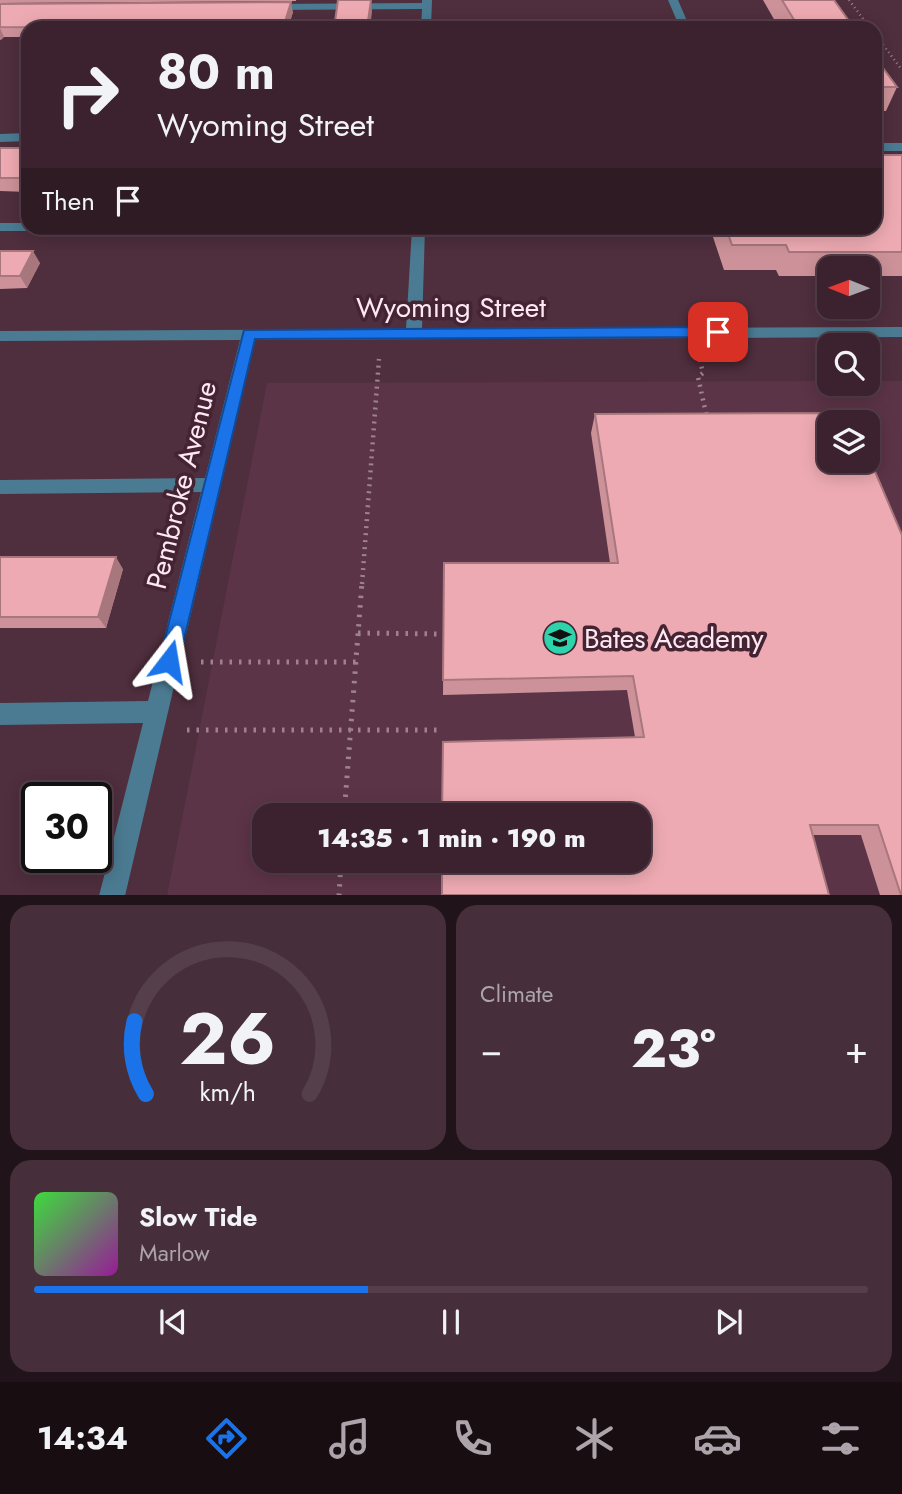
<!DOCTYPE html>
<html lang="en">
<head>
<meta charset="utf-8">
<style>
  body { margin:0; font-family:Jost,sans-serif; background:#462f3a; color:#f1f3f6; height:100vh; display:flex; flex-direction:column; font-size:26px; white-space:nowrap }
  * { box-sizing:border-box; margin:0 }
  p { font-size:23px; color:#aca4aa }
  .icon { flex:none; width:38px; height:38px; fill:none; stroke:currentColor; stroke-width:2; stroke-linecap:round; stroke-linejoin:round }
  .map { position:relative; height:895px; overflow:hidden }
  .panel { display:flex; flex-direction:column; gap:10px; padding:10px; background:#201319; flex:1 }
  .panel>* { flex:none }
  .hud { position:absolute; left:21px; top:21px; width:861px; height:214px; border-radius:21px; box-shadow:0 4px 18px #0003,0 0 0 2px #543f4a; background:#3b222e; color:#f1f3f6; overflow:hidden }
  .needle { width:46px; rotate:271deg }
  .fabs { position:absolute; left:817px; top:256px; display:grid; gap:14px }
  .fabs a { display:grid; place-items:center; width:63px; height:63px; border-radius:14px; background:#3b222e; box-shadow:0 4px 18px #0003,0 0 0 2px #543f4a; font-size:35px }
  .speed { position:absolute; left:21px; top:782px; display:flex; gap:14px; font-size:35px; font-weight:700; text-align:center }
  .speed>* { display:grid; place-content:center; width:91px; height:91px; border-radius:50%; background:#3b222e; box-shadow:0 4px 18px #0003,0 0 0 2px #543f4a; line-height:1 }
  .speed .limit { border:4px solid #111; border-radius:10px; background:#fff; color:#111 }
  .pin { position:absolute; display:grid; place-items:center; width:60px; height:60px; color:#fff; margin:-30px; border-radius:14px; box-shadow:0 4px 10px #0006 }
  .me { position:absolute; width:77px; margin:-38px; rotate:14deg; stroke-linejoin:round; filter:drop-shadow(0 0 5px #0008) }
  .turn { display:flex; align-items:center; gap:24px; height:147px; padding:0 21px; font-size:32px }
  .turn .icon { width:91px; height:91px; stroke-width:2.5 }
  .turn b { display:block; font-size:49px; line-height:60px }
  .then { display:flex; align-items:center; height:66px; padding:0 21px; background:#0003; gap:14px; font-size:26px }
  .big { font-size:52px; font-weight:800; line-height:1.1 }
  .panel .widget { flex:1; display:flex; flex-direction:column; justify-content:center; gap:10px; min-width:0; padding:0 24px; border-radius:21px; background:#462f3a }
  .panel .dial { align-items:center; gap:0 }
  .dial svg { height:182px; overflow:visible; fill:none; stroke:#543f4a; stroke-width:7; stroke-linecap:round; text-anchor:middle }
  .dial text { fill:#f1f3f6; stroke:none }
  .song { display:flex; align-items:center; gap:21px }
  .cover { width:84px; height:84px; border-radius:10px; background:linear-gradient(135deg,hsl(120 70% 55%),hsl(300 70% 35%)) }
  .played { height:7px; border-radius:4px; background:linear-gradient(90deg,#1a73e8 40%,#543f4a 40%) }
  .keys { display:flex; justify-content:space-around; direction:ltr }
  .heat { display:flex; justify-content:space-between; align-items:center; font-size:38px; direction:ltr }
  .panel .tiles { flex:1; display:grid; gap:10px; grid-template-columns:1fr 1fr }
  .widget:last-child { grid-column:span 2 }
  .trip { position:absolute; left:252px; top:803px; width:399px; height:70px; border-radius:21px; background:#3b222e; box-shadow:0 4px 18px #0003,0 0 0 2px #543f4a; font-weight:800; line-height:70px; text-align:center }
  .dock { display:flex; height:112px; justify-content:space-around; align-items:center; background:#180e12; color:#aca4aa }
  .dock .icon { width:49px; height:49px }
  .dock .on { color:#1a73e8 }
  .dock b { font-size:32px; color:#f1f3f6 }
  .map>svg:first-child { display:block }
</style>
</head>
<body>
<div class="map">
<svg width="902" height="896" viewBox="0 0 902 896">
  <rect width="100%" height="100%" fill="#4f2e3d"/>
  <!-- built -->
  <path fill="#5c3447" fill-rule="evenodd" d="M 829,381 L 902,381 L 902,895 L 167,896 L 267,383 ZM 830,422 L 868,422 L 868,460 L 830,460 ZM 264,816 L 639,816 L 639,861 L 264,861 Z"/>
  <g fill="none" stroke-linecap="round" stroke-linejoin="round">
    <!-- path-far2 -->
    <g stroke="#9e828e" stroke-width="2.5" stroke-dasharray="1 3.5" stroke-linecap="butt">
      <polyline points="849,0 870,28"/>
      <polyline points="875,34 902,70"/>
    </g>
    <!-- path-far1 -->
    <g stroke="#9e828e" stroke-width="4.5" stroke-dasharray="2 5" stroke-linecap="butt">
      <polyline points="698,353 703,373 698,377 707,418"/>
      <polyline points="362,584 379,359"/>
    </g>
    <!-- path -->
    <g stroke="#9e828e" stroke-width="5" stroke-dasharray="2.5 7" stroke-linecap="butt">
      <polyline points="358,633 444,634"/>
      <polyline points="201,662 356,662"/>
      <polyline points="187,730 443,730"/>
      <polyline points="344,816 362,582"/>
      <polyline points="339,896 341,861"/>
    </g>
    <!-- minor -->
    <g fill="#4b7b92" fill-rule="evenodd">
      <polygon points="422,0 432,0 431,28 421,28 422,9 269,10 264,7 269,4 422,3"/>
      <polygon points="668,0 678,0 690,28 680,28"/>
      <polygon points="28,133 28,141 0,142 0,134"/>
      <rect x="875" y="143" width="27" height="8"/>
      <polygon points="0,223 28,223 28,228 34,228 28,231 0,231"/>
      <polygon points="412,228 425,228 422,329 902,327 902,337 255,340 125,896 99,896 143,723 0,725 0,703 148,701 201,492 0,494 0,480 205,478 240,340 0,341 0,331 406,329"/>
    </g>
  </g>
  <!-- wall -->
  <g fill="#cd9299">
    <polygon points="0,0 296,0 296,1 0,3"/>
    <polygon points="763,0 834,0 854,28 779,28"/>
    <polygon points="0,4 293,12 288,28 28,28 28,37 4,37 0,40"/>
    <polygon points="875,57 897,87 886,111 875,111"/>
    <polygon points="0,148 28,148 28,192 0,191"/>
    <polygon points="902,155 902,276 868,276 868,268 830,268 830,276 779,276 776,270 724,270 710,228 875,228"/>
    <polygon points="0,251 40,263 27,288 0,289"/>
    <polygon points="850,413 902,895 880,895 861,835 813,835 635,737 627,690 443,695 444,563 610,563 591,433 595,414"/>
    <polygon points="0,557 123,569 106,628 0,628"/>
  </g>
  <!-- shaded-wall -->
  <g fill="#a7777d">
    <polygon points="371,0 372,12 370,28 367,28"/>
    <polygon points="291,2 293,12 288,28 285,28 284,25"/>
    <polygon points="0,28 4,37 1,40 0,37"/>
    <polygon points="33,251 40,263 27,288 20,276"/>
    <polygon points="116,557 123,569 106,628 98,617"/>
  </g>
  <!-- building -->
  <g fill="#eeaab2" stroke="#a7777d" stroke-width="2">
    <polygon points="338,0 371,0 367,28 334,28"/>
    <polygon points="782,0 834,0 854,28 799,28"/>
    <polygon points="291,2 284,25 149,26 148,28 0,27 0,4"/>
    <polygon points="875,57 897,87 875,87"/>
    <rect x="0" y="148" width="28" height="30"/>
    <polygon points="875,155 902,155 902,252 789,252 786,245 732,245 726,228 875,228"/>
    <polygon points="0,251 33,251 20,276 0,276"/>
    <polygon points="850,413 854,422 830,422 830,460 868,460 868,455 902,535 902,895 901,895 878,825 810,825 829,895 442,895 442,861 639,861 639,816 442,816 443,742 644,737 633,676 443,680 444,563 618,563 595,414"/>
    <polygon points="0,557 116,557 98,617 0,617"/>
  </g>
  <!-- route -->
  <polygon fill="#1a73e8" stroke="#114b97" stroke-width="2" points="718,327 725,332 718,337 255,339 179,661 176,668 169,671 162,668 159,661 244,330"/>
  <!-- icons -->
  <defs>
    <g id="school-disc" transform="scale(1.75)"><circle r="9.5" fill="#2dd4ab" stroke="#442433"/><path d="M0-5L7-2L0 1L-7-2ZM-4 1L0 2.5L4 1V4Q0 6-4 4Z" fill="#111"/></g>
  </defs>
  <g fill-rule="evenodd">
    <use href="#school-disc" x="560" y="638"/>
  </g>
  <g text-anchor="middle" stroke-width="7" stroke-linejoin="round" paint-order="stroke">
    <!-- street labels -->
    <g font-size="28" fill="#fee8f1" stroke="#442433">
      <text x="451" y="317">Wyoming Street</text>
      <text transform="translate(181 485) rotate(-76)" y="10">Pembroke Avenue</text>
    </g>
    <!-- poi labels -->
    <g font-size="28" fill="#fee8f1" stroke="#442433" text-anchor="start">
      <text x="584" y="648">Bates Academy</text>
    </g>
  </g>
</svg>
<div class="fabs">
<a><svg class="needle" viewBox="-14 -14 28 28"><path d="M0-13l5 13h-10z" fill="#e53935"/><path d="M0 13l5-13h-10z" fill="#aca4aa"/></svg></a>
<a><svg class="icon" aria-label="search" viewBox="0 0 24 24"><circle cx="10" cy="10" r="6"/><path d="M15 15l6 6"/></svg></a>
<a><svg class="icon" aria-label="layers" viewBox="0 0 24 24"><path d="M12 4l9 5-9 5-9-5zM3 14l9 5 9-5"/></svg></a>
</div>
<div class="speed"><div class="limit">30</div></div>
<div class="pin" style="left:718px;top:332px;background:#d93025"><svg class="icon" aria-label="arrive" viewBox="0 0 24 24"><path d="M6 21V4h12l-3 4 3 4H6"/></svg></div>
<svg class="me" style="left:169px;top:661px" viewBox="-20 -20 40 40"><path d="M0-17L14 15 0 8-14 15z" fill="#1a73e8" stroke="#fff" stroke-width="4"/></svg>
<div class="trip">14:35 · 1 min · 190 m</div>
<div class="hud">
<div class="turn"><svg class="icon" aria-label="right" viewBox="0 0 24 24"><path d="M7 20v-9h11M14 6l5 5-5 5"/></svg><div><b>80 m</b>Wyoming Street</div></div>
<div class="then">Then<svg class="icon" aria-label="arrive" viewBox="0 0 24 24"><path d="M6 21V4h12l-3 4 3 4H6"/></svg></div>
</div>
</div>
<section class="panel">
<div class="tiles">
<div class="widget dial"><svg viewBox="0 0 100 80">
<path d="M14 69A42 42 0 1 1 86 69"/>
<path d="M14 69A42 42 0 0 1 9 37" stroke="#1a73e8"/>
<text x="50" y="56" font-size="32" font-weight="700">26</text>
<text x="50" y="72" font-size="11">km/h</text>
</svg></div>
<div class="widget"><p>Climate</p>
<div class="heat"><a>−</a><b class="big">23°</b><a>+</a></div>
</div>
<div class="widget">
<div class="song"><i class="cover"></i><div><b>Slow Tide</b><p>Marlow</p></div></div>
<div class="played"></div>
<div class="keys"><svg class="icon" aria-label="previous" viewBox="0 0 24 24"><path d="M18 5L8 12l10 7zM5 5v14"/></svg><svg class="icon" aria-label="pause" viewBox="0 0 24 24"><path d="M8 5v14M16 5v14"/></svg><svg class="icon" aria-label="next" viewBox="0 0 24 24"><path d="M6 5l10 7-10 7zM19 5v14"/></svg></div>
</div>
</div>
</section>
<nav class="dock">
<b>14:34</b>
<svg class="icon on" aria-label="directions" viewBox="0 0 24 24"><path d="M12 3l9 9-9 9-9-9zM9 14v-3h6M13 9l2 2-2 2"/></svg>
<svg class="icon" aria-label="music" viewBox="0 0 24 24"><path d="M9 18V5l10-2v13"/><circle cx="6" cy="18" r="3"/><circle cx="16" cy="16" r="3"/></svg>
<svg class="icon" aria-label="phone" viewBox="0 0 24 24"><path d="M5 4h4l2 5-3 2q2 4 5 5l2-3 5 2v4C11 20 4 13 5 4z"/></svg>
<svg class="icon" aria-label="climate" viewBox="0 0 24 24"><path d="M12 3v18M4 7l16 10M4 17L20 7"/></svg>
<svg class="icon" aria-label="car" viewBox="0 0 24 24"><path d="M5 17H2v-5l4-1 3-4h7l3 4 3 1v5h-3M9 17h6M6 11h13"/><circle cx="7" cy="17" r="2"/><circle cx="17" cy="17" r="2"/></svg>
<svg class="icon" aria-label="filters" viewBox="0 0 24 24"><path d="M4 7h16M4 17h16"/><circle cx="9" cy="7" r="2"/><circle cx="15" cy="17" r="2"/></svg>
</nav>
</body>
</html>
